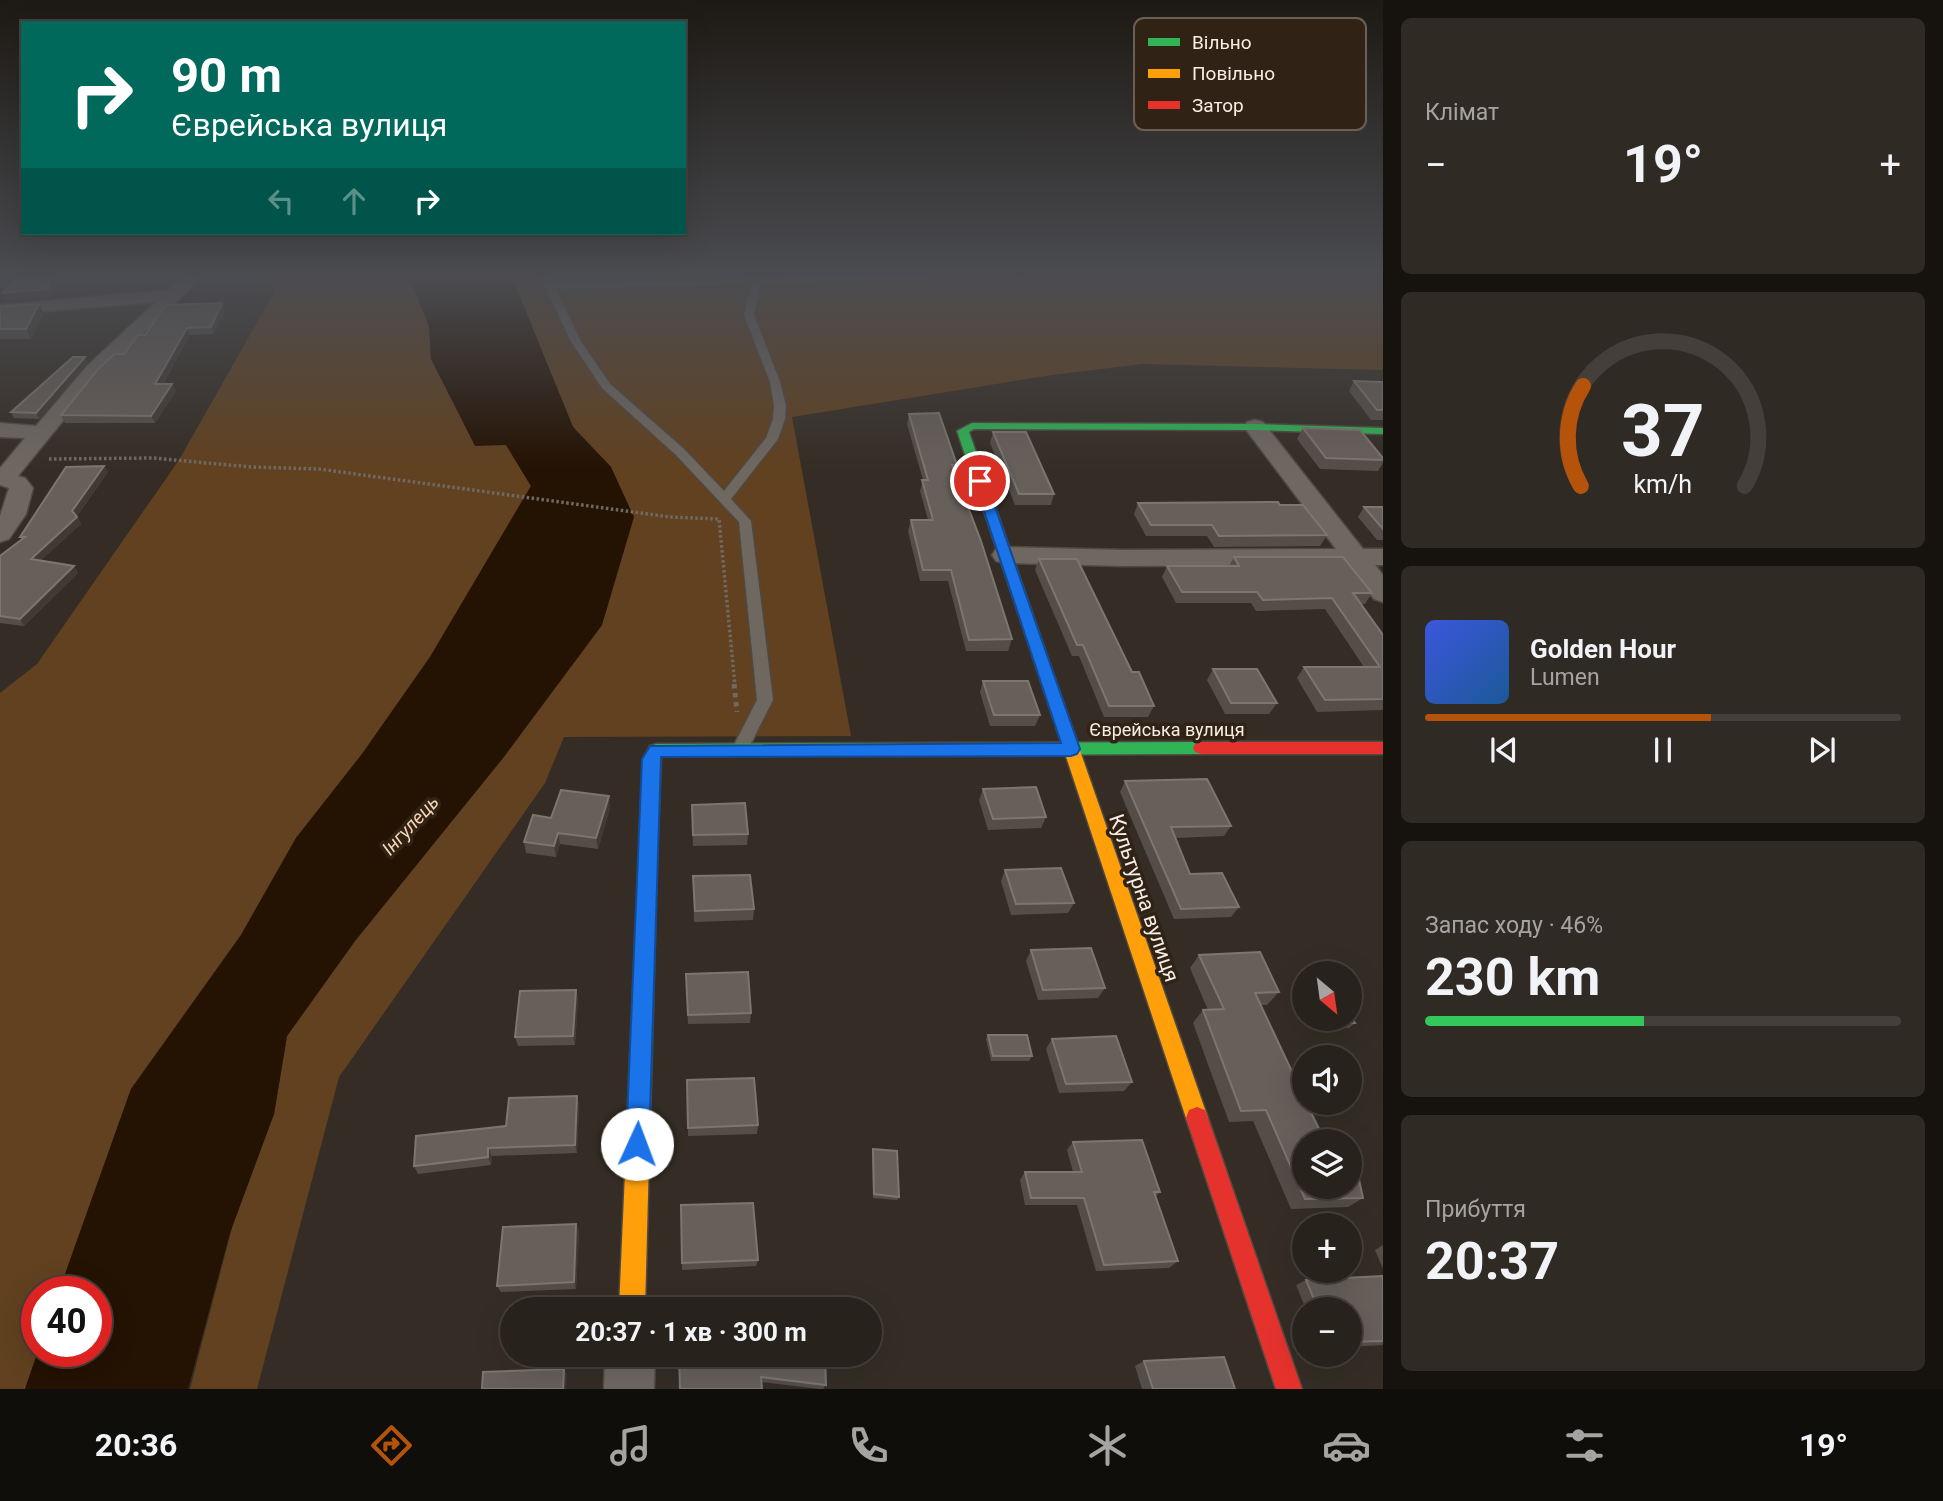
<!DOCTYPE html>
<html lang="uk">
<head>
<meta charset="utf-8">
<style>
  body { margin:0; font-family:Roboto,sans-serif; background:#302a25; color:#f1f3f6; height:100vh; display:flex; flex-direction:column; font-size:26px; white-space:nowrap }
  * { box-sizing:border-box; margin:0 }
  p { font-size:23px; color:#a5a4a3 }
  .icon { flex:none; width:38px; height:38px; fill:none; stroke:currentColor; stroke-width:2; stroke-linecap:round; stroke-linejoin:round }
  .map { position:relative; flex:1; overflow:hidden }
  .sheet { display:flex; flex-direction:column; gap:18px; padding:18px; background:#16130f; width:560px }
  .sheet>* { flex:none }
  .banner { position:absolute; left:21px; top:21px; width:665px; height:214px; border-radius:0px; box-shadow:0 7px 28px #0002,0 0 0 2px #443f3b; background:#00695c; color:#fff; overflow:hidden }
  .needle { width:46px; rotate:151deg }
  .fabs { position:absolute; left:1292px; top:961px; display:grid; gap:14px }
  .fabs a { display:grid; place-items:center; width:70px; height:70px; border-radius:50%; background:#28221c; box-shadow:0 7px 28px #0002,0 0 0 2px #443f3b; font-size:35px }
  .speed { position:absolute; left:21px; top:1276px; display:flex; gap:14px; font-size:35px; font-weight:700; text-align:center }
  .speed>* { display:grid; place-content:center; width:91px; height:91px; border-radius:50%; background:#28221c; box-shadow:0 7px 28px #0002,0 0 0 2px #443f3b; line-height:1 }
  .speed .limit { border:10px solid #d22; background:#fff; color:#111 }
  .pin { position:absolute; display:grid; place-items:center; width:60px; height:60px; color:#fff; margin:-30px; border:4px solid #fff; border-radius:50%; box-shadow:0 2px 7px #0007 }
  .me { position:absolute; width:77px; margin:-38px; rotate:2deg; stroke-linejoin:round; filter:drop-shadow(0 0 5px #0008) }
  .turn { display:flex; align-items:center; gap:24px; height:147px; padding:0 35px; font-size:32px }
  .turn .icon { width:91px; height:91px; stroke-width:2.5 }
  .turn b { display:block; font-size:49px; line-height:60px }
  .lanes { display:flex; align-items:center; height:66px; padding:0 35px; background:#0003; justify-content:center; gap:35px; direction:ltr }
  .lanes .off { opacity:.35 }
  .big { font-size:52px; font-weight:700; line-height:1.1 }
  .sheet .widget { flex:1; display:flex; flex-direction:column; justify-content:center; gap:10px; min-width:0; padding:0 24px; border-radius:10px; background:#302a25 }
  .sheet .dial { align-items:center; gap:0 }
  .dial svg { height:182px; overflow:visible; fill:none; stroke:#443f3b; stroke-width:7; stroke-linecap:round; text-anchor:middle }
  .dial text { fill:#f1f3f6; stroke:none }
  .song { display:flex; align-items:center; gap:21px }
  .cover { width:84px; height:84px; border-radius:10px; background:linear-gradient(135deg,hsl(230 70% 55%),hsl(210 70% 35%)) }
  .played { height:7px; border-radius:4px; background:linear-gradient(90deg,#b45309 60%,#443f3b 60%) }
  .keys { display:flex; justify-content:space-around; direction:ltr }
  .heat { display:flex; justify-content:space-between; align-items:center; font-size:38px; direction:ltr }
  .charge { height:10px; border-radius:5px; background:linear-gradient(90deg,#34c759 46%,#443f3b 0) }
  .trip { position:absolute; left:500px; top:1297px; width:382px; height:70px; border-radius:35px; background:#28221c; box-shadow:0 7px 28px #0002,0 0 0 2px #443f3b; font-weight:700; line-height:70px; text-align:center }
  .menu { display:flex; height:112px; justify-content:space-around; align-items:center; background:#100e0b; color:#a5a4a3 }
  .menu .icon { width:49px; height:49px }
  .menu .active { color:#b45309 }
  .menu b { font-size:32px; color:#f1f3f6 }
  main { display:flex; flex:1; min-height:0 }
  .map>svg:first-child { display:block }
</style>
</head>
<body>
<main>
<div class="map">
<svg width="1383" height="1389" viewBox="0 0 1383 1389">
  <rect width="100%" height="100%" fill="#352d25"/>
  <!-- green -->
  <g fill="#61411f">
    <polygon points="284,275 408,275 429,326 431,359 506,445 531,486 430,657 362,754 296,838 241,935 131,1089 59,1291 37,1292 38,1351 25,1389 0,1389 0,693 37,664 179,460"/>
    <polygon points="511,275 1383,275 1383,370 1143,364 1052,375 792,417 851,736 564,737 545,783 339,1077 257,1389 190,1389 234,1220 274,1114 287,1036 355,941 503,758 602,625 611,467 573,427"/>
  </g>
  <!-- water -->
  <polygon fill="#241203" points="408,275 511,275 573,427 611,467 634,517 602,625 503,758 355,941 287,1036 274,1114 230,1233 188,1389 25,1389 38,1351 96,1351 96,1292 59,1291 131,1089 241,935 296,838 362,754 430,657 531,486 506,445 475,446 431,359 429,326"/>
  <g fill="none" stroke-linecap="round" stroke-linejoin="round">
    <!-- lane casing -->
    <g stroke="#504942" stroke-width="3">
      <path id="lane" d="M 540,275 L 550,275 L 553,283 L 947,275 L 922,281 L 760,284 L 754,315 L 780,382 L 786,406 L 785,419 L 778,439 L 731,499 L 751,521 L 773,700 L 746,753 L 734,753 L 732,749 L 757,700 L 739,522 L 676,455 L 602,388 L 570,340 ZM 751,284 L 744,315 L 770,382 L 774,406 L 773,419 L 766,438 L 724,491 L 684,449 L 610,384 L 580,340 L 556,289 Z"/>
    </g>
    <!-- street casing -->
    <g stroke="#504942" stroke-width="3">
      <g id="street">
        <polygon points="185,275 204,275 101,374 18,476 25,478 33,488 26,514 9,539 0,542 0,516 9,488 0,485 0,468 25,438 0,437 0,423 36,426 87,366 156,302 0,315 0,305 169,290"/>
        <polygon points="1255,420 1263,422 1363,549 1383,549 1383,565 1375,565 1383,575 1383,602 1374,599 1348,565 1123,566 1005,563 996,561 992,555 996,549 1005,547 1123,550 1336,549 1244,427 1247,422"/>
        <polygon points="605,1354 655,1354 654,1389 604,1389"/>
      </g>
    </g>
    <!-- fast casing -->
    <g stroke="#504942" stroke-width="3">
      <g id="fast">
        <polygon points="972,423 1255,424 1383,428 1383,434 1255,430 974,429 969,432 1038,630 1031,635 1024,630 957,431"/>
        <polygon points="1201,742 1207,744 1209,748 1207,752 1201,754 661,756 657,856 654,861 648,864 642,861 639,856 643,759 650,746 656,744"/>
      </g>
    </g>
    <!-- slow casing -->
    <g stroke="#504942" stroke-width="3">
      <g id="slow">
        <polygon points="1031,625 1038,630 1208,1118 1205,1126 1197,1129 1189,1126 1186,1118 1024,630"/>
        <polygon points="648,848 654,851 657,856 645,1309 619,1309 639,856 642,851"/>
      </g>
    </g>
    <!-- jam casing -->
    <g stroke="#504942" stroke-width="3">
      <g id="jam">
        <polygon points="1201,742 1383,742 1383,754 1201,754 1195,752 1193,748 1195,744"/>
        <polygon points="1197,1107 1205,1110 1208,1118 1302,1389 1276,1389 1186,1118 1189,1110"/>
      </g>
    </g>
    <!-- path-far1 -->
    <polyline stroke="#706963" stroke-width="3.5" stroke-dasharray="2.5 2.5" stroke-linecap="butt" points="49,459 153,458 251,467 319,469 670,517 719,519 735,686"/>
    <!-- path -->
    <polyline stroke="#706963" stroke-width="5" stroke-dasharray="4.5 4.5" stroke-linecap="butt" points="734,684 737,712"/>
    <!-- lane -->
    <use href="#lane" fill="#6f6861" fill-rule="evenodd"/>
    <!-- street -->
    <use href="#street" fill="#6f6861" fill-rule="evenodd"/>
    <!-- fast -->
    <use href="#fast" fill="#30b455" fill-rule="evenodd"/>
    <!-- slow -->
    <use href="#slow" fill="#ff9f0a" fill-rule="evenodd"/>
    <!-- jam -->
    <use href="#jam" fill="#e5322d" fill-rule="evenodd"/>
  </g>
  <!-- wall -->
  <g fill="#554e48">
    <polygon points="222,303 225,310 214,334 190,335 163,384 176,391 155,423 65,423 61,415 145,335"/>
    <polygon points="0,307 44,314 31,339 0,339"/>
    <polygon points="88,362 39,419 14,418 11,412"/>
    <polygon points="1354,381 1383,382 1383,420 1371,420 1349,391"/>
    <polygon points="909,414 957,465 955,474 1012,639 1008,651 966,651 948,581 920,581 908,531 911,520 928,520 920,491 923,480 907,424"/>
    <polygon points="1303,428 1383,458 1383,463 1378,471 1320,469 1297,439"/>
    <polygon points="993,432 1054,494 1051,505 1015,505 990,443"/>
    <polygon points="104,466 108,472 77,516 81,524 41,560 74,566 78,573 24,626 0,623 0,556 22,539 20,537"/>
    <polygon points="1138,503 1280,505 1327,535 1320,546 1214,547 1207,536 1146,536 1134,514"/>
    <polygon points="1364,507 1383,507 1383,540 1377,540 1358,517"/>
    <polygon points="1234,557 1372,593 1365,604 1361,604 1383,635 1383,710 1317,712 1297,678 1304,667 1364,667 1325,609 1256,611 1251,603 1176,603 1162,577 1167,566 1229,566"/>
    <polygon points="1039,559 1132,672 1154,706 1148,717 1104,717 1079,656 1072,656 1035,570"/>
    <polygon points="1213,669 1277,703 1269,714 1225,714 1207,680"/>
    <polygon points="983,681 1040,715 1035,726 990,726 980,692"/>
    <polygon points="1125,781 1231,826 1224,836 1175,838 1190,874 1239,907 1231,917 1174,919 1120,792"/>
    <polygon points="983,789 1046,817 1041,828 988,830 979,800"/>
    <polygon points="610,808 598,849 560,844 556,857 526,853 524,842 551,818"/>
    <polygon points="692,816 748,834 747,845 693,846"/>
    <polygon points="1005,870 1074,903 1068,913 1011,915 1001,881"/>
    <polygon points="693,876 754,909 753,920 694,922"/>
    <polygon points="1031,950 1105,988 1098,998 1038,1000 1026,961"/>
    <polygon points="1199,955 1279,992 1267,1005 1260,1005 1325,1141 1363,1198 1348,1207 1291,1209 1253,1121 1229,1122 1193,1023 1203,1010 1208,1010 1190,968"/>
    <polygon points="686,974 751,1013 750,1023 688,1024"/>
    <polygon points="576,990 578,1000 575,1045 518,1046 515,1037"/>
    <polygon points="1307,1018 1349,1018 1355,1023 1349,1028 1312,1028"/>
    <polygon points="988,1035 1032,1056 1029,1061 991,1061 986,1039"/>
    <polygon points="1052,1039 1132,1082 1124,1091 1059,1093 1046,1049"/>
    <polygon points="687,1080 758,1125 757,1134 688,1136"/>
    <polygon points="577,1096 579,1105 577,1153 492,1156 491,1165 418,1174 414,1166"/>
    <polygon points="1073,1142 1160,1192 1156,1196 1178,1261 1169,1268 1096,1271 1077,1205 1025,1205 1020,1180 1025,1172 1073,1172 1067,1150"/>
    <polygon points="873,1149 899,1197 897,1200 873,1198 872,1153"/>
    <polygon points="681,1205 758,1260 756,1266 682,1270"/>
    <polygon points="579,1231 576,1289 501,1292 497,1286"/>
    <polygon points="1383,1245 1383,1269 1375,1250"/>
    <polygon points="1383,1276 1383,1345 1349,1347 1349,1309 1306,1309 1296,1285 1306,1280"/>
    <polygon points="679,1354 826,1385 823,1389 819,1389 762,1382"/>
    <polygon points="1144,1361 1235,1389 1142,1389 1135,1366"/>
  </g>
  <!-- shaded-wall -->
  <g fill="#413a33">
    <polygon points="55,275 59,283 51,298 6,302 2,293"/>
    <polygon points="222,303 225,310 214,334 211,327"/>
    <polygon points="39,304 44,314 31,339 26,329"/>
    <polygon points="187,328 190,335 158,392 155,384"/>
    <polygon points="85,357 88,362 39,419 36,413"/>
    <polygon points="172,384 176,391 155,423 151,416"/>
    <polygon points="104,466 108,472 76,517 72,511"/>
    <polygon points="77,517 81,524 35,566 31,559"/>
    <polygon points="74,566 78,573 24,626 20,619"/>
    <polygon points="609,796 610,808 598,849 596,838"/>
    <polygon points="558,833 560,844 556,857 554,846"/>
    <polygon points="576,990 578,1000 575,1045 573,1036"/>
    <polygon points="577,1096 579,1105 577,1153 575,1145"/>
    <polygon points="488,1148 492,1156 491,1165 488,1157"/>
    <polygon points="576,1224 579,1231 576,1289 574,1282"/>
    <polygon points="564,1369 567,1374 566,1389 563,1389"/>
  </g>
  <!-- building -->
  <g fill="#675f59" stroke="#7d756f" stroke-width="2">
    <polygon points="48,275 54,275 47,289 2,293 19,278"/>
    <polygon points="222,303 211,327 187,328 155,384 172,384 151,416 61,415 99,368 115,354 124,354 138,335 145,335 166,305"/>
    <polygon points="39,304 26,329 0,329 0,307"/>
    <polygon points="73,357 85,357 36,413 11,412"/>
    <polygon points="1354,381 1383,382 1383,410 1377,410"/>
    <polygon points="939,413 957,465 952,465 981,541 1012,639 969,640 951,570 923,570 911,520 933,520 922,480 928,480 909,414"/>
    <polygon points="1303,428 1360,430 1383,458 1383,460 1326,458"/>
    <polygon points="993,432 1026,432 1054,494 1019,494"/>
    <polygon points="104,466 72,511 77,517 31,559 74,566 20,619 0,616 0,556 25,537 20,537 66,467"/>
    <polygon points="1278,502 1280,505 1303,505 1327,535 1219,536 1212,525 1151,525 1138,503"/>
    <polygon points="1364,507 1383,507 1383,529"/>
    <polygon points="1234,557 1343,557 1372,593 1353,593 1383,635 1383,699 1325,700 1304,667 1380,667 1332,598 1263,600 1257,592 1182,592 1167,566 1239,566"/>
    <polygon points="1039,559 1077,559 1132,672 1139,672 1154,706 1109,706 1083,645 1077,645"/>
    <polygon points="1213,669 1257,669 1277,703 1231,703"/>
    <polygon points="983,681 1028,681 1040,715 994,715"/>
    <polygon points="1207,779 1231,826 1171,827 1190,874 1222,873 1239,907 1181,909 1125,781"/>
    <polygon points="1036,787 1046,817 993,819 983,789"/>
    <polygon points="561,790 609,796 596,838 558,833 554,846 524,842 533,815 551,818"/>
    <polygon points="745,803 748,834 693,835 692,805"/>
    <polygon points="1061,868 1074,903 1016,904 1005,870"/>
    <polygon points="750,875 754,909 695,911 693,876"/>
    <polygon points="1091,948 1105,988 1043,990 1031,950"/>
    <polygon points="1260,952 1279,992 1255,993 1304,1097 1304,1102 1306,1102 1325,1141 1304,1141 1304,1186 1349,1186 1349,1143 1351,1143 1363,1198 1305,1199 1266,1110 1241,1111 1203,1010 1224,1009 1199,955"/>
    <polygon points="748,972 751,1013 688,1015 686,974"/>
    <polygon points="576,990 573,1036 515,1037 520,991"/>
    <polygon points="1349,1012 1355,1023 1317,1023 1315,1018 1349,1018"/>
    <polygon points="988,1035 1027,1035 1032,1056 993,1056"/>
    <polygon points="1116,1036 1132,1082 1066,1084 1052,1039"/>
    <polygon points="754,1078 758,1125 688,1128 687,1080"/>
    <polygon points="577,1096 575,1145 488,1148 488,1157 414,1166 416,1136 506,1126 509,1098"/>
    <polygon points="1142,1140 1160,1192 1154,1192 1178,1261 1104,1265 1084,1198 1031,1198 1025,1172 1082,1172 1073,1142"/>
    <polygon points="873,1149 897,1151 899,1197 874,1194"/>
    <polygon points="753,1203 758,1260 682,1263 681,1205"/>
    <polygon points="576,1224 574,1282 497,1286 503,1227"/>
    <polygon points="1383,1276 1383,1341 1349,1342 1349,1309 1318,1309 1306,1280"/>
    <polygon points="786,1301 825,1305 825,1309 786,1309"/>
    <polygon points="679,1354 825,1354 826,1385 761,1377 762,1389 680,1389"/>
    <polygon points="1224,1357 1235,1389 1153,1389 1144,1361"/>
    <polygon points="564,1369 563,1389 482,1389 483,1372"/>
  </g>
  <!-- sky -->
  <linearGradient id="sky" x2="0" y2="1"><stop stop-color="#1d1914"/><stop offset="0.59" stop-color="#4b4c51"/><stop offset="1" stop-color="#4b4c51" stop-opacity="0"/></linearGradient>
  <rect width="1383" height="469" fill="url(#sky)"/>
  <!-- route -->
  <polygon fill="#1a73e8" stroke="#114b97" stroke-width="2" points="980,477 986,481 1080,749 1077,754 1071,756 661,757 649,1144 646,1152 637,1156 629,1152 626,1144 642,759 650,746 1061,743 974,481"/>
  <g text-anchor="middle" stroke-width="7" stroke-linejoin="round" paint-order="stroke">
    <!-- street labels -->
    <g font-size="18" fill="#f7ede5" stroke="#302316">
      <text x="1167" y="736">Єврейська вулиця</text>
    </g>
    <!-- water labels -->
    <g font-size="19" font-style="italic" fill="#f8d5b4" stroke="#302316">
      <text transform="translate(410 825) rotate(-47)" y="7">Інгулець</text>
    </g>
    <!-- near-street labels -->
    <g font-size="21" fill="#f7ede5" stroke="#302316">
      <text transform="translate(1144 898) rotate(71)" y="7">Культурна вулиця</text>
    </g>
  </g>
  <!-- legend -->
  <rect x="1134" y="18" width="232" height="112" rx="10" fill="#302316" stroke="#6c6054" stroke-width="2"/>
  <rect x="1148" y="38" width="32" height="8" fill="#30b455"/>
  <rect x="1148" y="69" width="32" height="9" fill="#ff9f0a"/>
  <rect x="1148" y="101" width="32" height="8" fill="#e5322d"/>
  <g font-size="19" fill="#f7ede5">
    <text x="1192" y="49">Вільно</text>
    <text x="1192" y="80">Повільно</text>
    <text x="1192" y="112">Затор</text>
  </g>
</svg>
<div class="fabs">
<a><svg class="needle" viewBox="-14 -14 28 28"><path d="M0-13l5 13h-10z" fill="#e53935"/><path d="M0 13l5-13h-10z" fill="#a5a4a3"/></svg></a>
<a><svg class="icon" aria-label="sound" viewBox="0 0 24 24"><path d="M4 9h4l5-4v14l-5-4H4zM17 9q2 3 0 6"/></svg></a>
<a><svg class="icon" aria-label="layers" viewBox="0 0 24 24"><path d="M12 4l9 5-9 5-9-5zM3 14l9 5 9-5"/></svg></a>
<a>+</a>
<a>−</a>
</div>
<div class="speed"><div class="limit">40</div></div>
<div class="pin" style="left:980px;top:481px;background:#d93025"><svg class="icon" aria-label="arrive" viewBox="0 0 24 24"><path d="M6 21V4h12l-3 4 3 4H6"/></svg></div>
<svg class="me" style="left:637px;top:1144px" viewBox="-20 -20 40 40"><circle r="19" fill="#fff"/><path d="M0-13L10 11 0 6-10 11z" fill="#1a73e8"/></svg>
<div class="trip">20:37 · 1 хв · 300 m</div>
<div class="banner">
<div class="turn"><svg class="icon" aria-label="right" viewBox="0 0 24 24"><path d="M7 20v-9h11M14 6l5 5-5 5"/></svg><div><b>90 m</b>Єврейська вулиця</div></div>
<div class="lanes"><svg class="icon off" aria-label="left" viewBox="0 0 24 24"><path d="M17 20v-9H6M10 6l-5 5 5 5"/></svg><svg class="icon off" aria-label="ahead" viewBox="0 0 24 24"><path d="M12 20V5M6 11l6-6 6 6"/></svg><svg class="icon" aria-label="right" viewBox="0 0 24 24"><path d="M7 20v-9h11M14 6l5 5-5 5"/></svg></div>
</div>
</div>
<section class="sheet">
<div class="widget"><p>Клімат</p>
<div class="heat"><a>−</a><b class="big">19°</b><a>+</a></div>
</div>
<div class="widget dial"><svg viewBox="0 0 100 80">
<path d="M14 69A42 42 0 1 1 86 69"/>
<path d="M14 69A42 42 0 0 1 15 25" stroke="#b45309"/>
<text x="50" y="56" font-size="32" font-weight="700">37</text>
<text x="50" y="72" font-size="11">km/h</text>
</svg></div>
<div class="widget">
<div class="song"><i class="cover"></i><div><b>Golden Hour</b><p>Lumen</p></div></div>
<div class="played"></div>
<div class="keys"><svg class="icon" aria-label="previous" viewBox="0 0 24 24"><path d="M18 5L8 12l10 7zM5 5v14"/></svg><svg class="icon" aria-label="pause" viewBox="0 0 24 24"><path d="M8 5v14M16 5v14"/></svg><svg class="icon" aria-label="next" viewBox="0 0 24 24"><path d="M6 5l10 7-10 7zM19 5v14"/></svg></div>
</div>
<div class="widget"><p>Запас ходу · 46%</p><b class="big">230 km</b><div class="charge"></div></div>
<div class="widget"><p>Прибуття</p><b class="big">20:37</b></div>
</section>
</main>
<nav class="menu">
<b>20:36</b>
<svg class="icon active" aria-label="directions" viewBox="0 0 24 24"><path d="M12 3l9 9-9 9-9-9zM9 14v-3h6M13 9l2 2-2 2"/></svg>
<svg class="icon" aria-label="music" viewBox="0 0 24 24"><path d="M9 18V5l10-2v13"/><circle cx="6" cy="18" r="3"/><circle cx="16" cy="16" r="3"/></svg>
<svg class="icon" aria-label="phone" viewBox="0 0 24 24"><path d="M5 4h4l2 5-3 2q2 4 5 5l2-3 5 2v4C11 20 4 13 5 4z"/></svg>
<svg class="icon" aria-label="climate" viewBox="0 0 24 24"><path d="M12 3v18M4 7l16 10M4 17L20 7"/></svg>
<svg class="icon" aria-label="car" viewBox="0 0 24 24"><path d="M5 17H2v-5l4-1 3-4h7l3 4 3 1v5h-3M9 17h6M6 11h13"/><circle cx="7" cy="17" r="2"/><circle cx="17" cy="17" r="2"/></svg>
<svg class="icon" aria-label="filters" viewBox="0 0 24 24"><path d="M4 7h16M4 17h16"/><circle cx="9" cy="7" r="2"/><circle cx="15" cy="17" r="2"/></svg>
<b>19°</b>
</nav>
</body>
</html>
